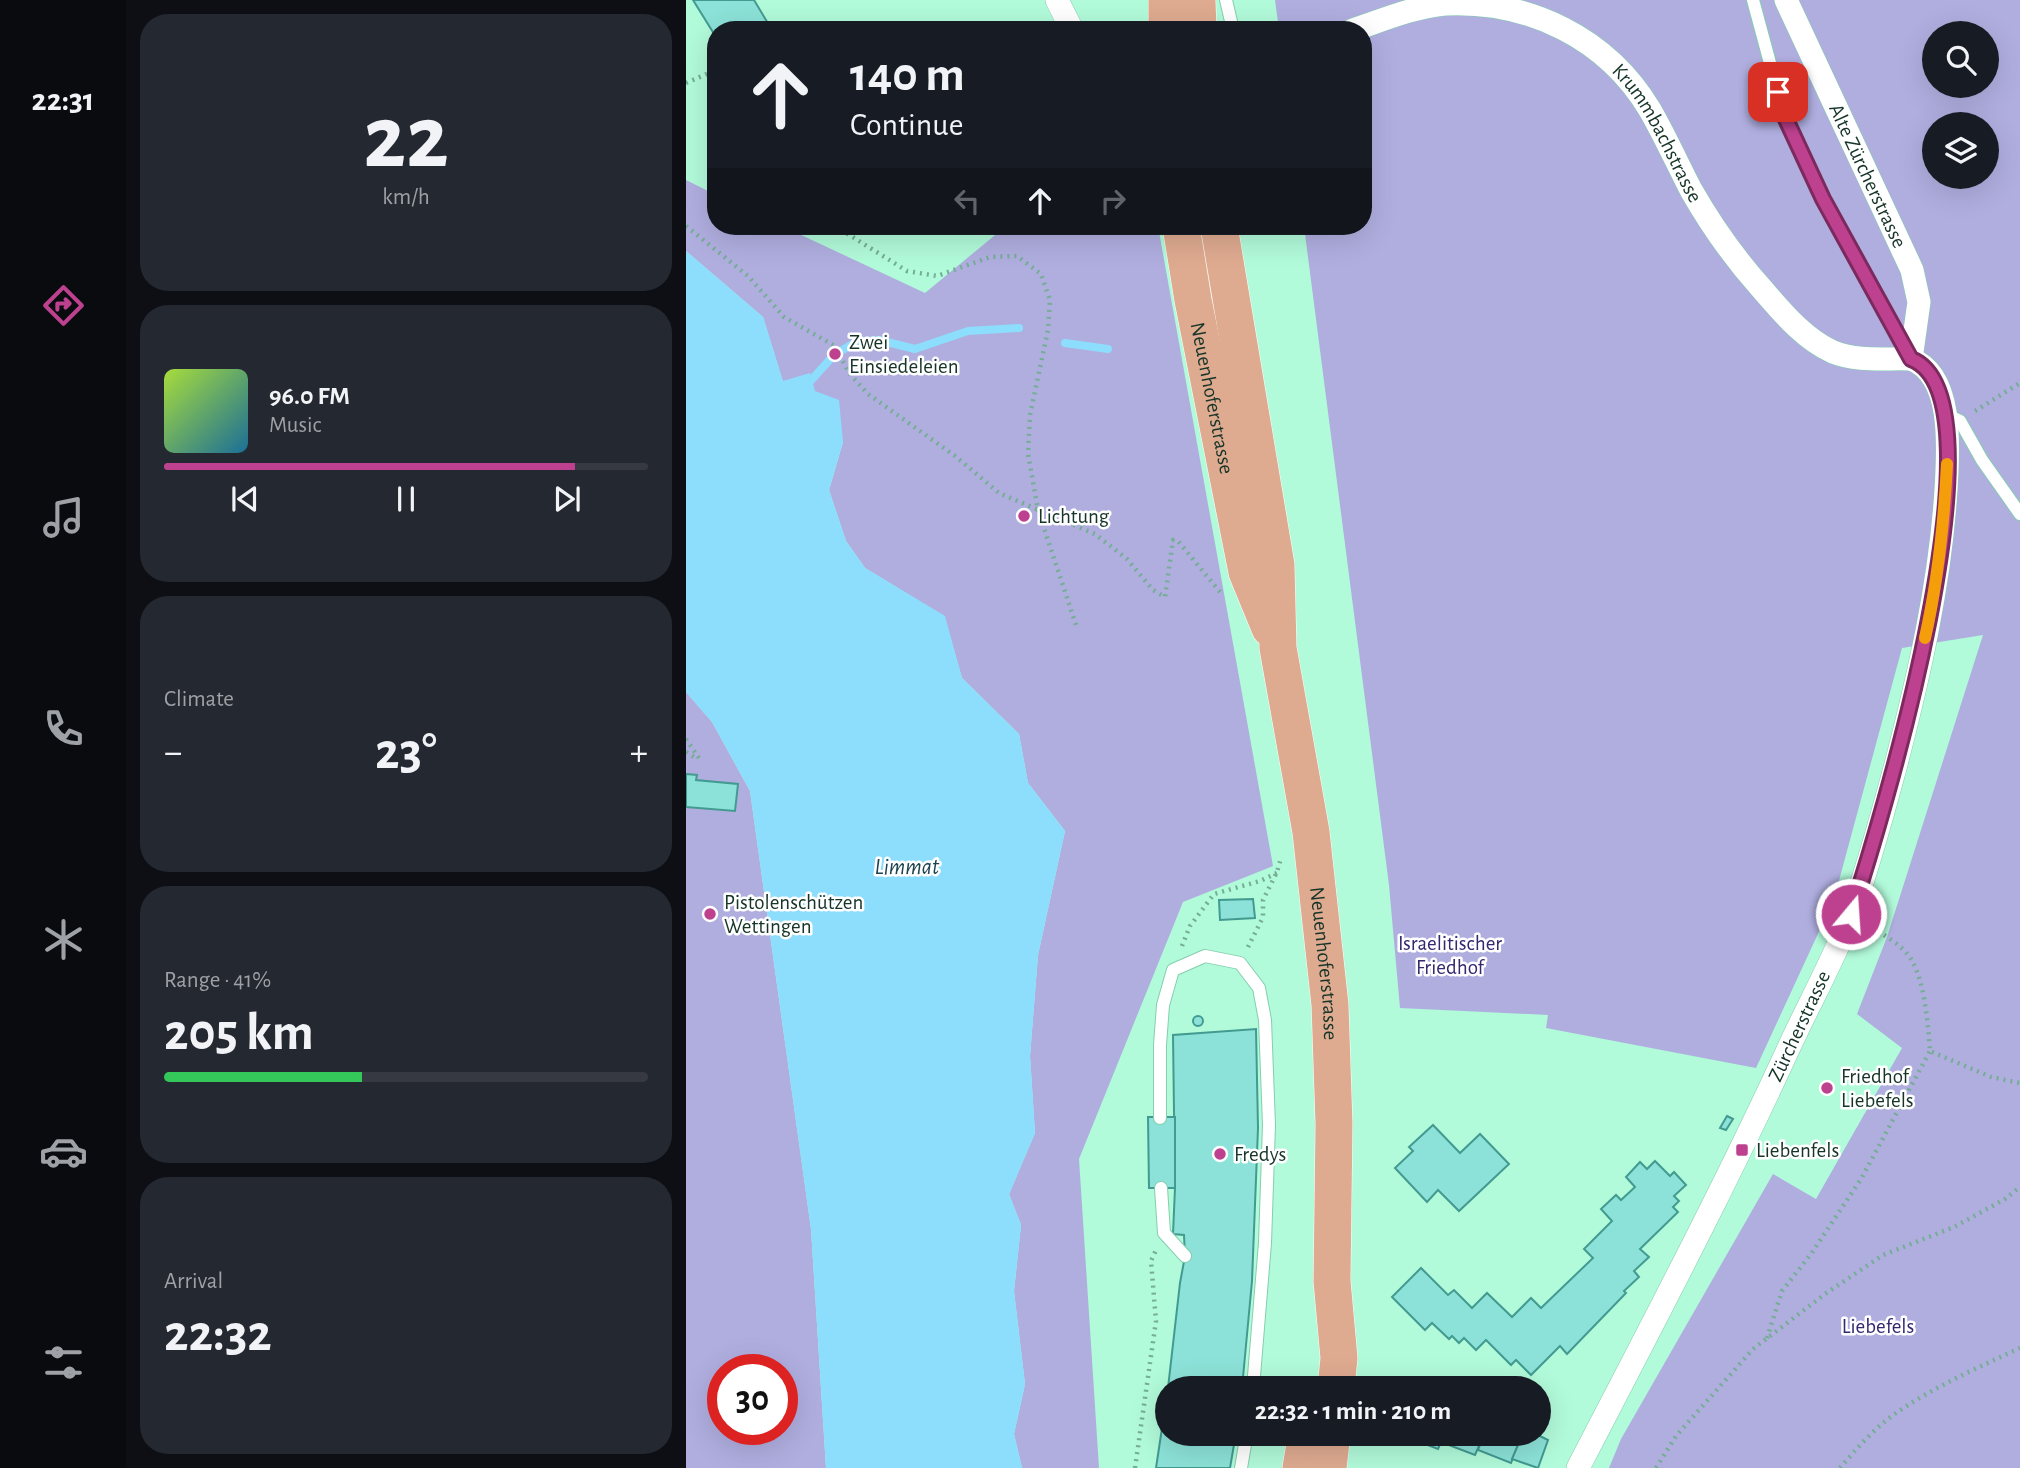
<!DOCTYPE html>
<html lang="en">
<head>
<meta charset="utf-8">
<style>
  body { margin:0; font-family:"Alegreya Sans",sans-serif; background:#242831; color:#f1f3f6; height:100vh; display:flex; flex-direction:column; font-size:26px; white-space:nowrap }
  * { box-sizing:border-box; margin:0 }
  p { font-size:23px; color:#9ea1a6 }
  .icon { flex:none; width:38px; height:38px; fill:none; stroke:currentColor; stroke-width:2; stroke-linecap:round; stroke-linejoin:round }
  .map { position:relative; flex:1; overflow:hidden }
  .sheet { display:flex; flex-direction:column; gap:14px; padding:14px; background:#0d0f14; width:560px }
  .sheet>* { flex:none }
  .guide { position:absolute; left:21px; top:21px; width:665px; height:214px; border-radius:28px; box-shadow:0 7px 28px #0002; background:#171b24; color:#f1f3f6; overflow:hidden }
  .buttons { position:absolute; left:1236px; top:21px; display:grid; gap:14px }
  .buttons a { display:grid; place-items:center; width:77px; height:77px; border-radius:50%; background:#171b24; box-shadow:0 7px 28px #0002; font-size:35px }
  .speed { position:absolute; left:21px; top:1354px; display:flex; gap:14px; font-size:35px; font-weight:700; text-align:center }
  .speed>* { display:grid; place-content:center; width:91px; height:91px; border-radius:50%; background:#171b24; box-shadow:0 7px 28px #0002; line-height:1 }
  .speed .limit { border:10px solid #d22; background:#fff; color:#111 }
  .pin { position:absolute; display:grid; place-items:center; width:60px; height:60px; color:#fff; margin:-30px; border-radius:14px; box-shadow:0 4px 10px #0006 }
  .me { position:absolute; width:77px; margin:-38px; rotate:18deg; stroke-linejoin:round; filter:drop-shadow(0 0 5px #0008) }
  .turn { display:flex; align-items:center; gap:24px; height:147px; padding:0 28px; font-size:32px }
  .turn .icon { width:91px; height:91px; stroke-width:2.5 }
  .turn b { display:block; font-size:49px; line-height:60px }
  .lanes { display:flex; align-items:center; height:66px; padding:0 28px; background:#0003; justify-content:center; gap:35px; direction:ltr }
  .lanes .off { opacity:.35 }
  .big { font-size:52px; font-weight:700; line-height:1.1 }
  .sheet .card { flex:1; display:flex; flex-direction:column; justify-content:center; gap:10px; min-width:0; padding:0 24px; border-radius:28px; background:#242831 }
  .sheet .dial { align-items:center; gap:0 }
  .dial b { font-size:91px; line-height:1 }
  .song { display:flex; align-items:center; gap:21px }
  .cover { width:84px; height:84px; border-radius:10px; background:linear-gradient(135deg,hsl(80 70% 55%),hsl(200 70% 35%)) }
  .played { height:7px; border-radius:4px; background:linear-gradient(90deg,#be4190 85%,#363941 85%) }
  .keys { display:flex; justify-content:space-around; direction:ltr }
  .heat { display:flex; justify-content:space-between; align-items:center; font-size:38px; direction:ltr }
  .charge { height:10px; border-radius:5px; background:linear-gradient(90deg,#34c759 41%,#363941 0) }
  .trip { position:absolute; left:469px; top:1376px; width:396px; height:70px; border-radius:35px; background:#171b24; box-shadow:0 7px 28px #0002; font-weight:700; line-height:70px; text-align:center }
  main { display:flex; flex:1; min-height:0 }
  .menu { display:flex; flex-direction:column; width:126px; justify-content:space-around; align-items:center; background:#090b0e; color:#9ea1a6 }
  .menu .icon { width:49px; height:49px }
  .menu .current { color:#be4190 }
  .menu b { font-size:32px; color:#f1f3f6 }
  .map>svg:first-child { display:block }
</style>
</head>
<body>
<main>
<nav class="menu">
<b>22:31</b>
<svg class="icon current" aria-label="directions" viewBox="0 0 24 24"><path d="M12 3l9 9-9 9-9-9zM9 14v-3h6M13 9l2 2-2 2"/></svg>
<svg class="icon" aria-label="music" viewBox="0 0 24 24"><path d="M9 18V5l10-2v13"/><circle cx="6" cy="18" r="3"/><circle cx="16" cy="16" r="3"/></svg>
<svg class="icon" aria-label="phone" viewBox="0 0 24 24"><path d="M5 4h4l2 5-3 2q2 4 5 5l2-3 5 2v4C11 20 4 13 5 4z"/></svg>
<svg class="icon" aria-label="climate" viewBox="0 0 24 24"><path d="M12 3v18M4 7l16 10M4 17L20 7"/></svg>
<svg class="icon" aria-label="car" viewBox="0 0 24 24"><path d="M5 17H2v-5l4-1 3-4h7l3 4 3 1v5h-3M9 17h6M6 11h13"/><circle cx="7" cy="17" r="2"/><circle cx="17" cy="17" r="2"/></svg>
<svg class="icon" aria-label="filters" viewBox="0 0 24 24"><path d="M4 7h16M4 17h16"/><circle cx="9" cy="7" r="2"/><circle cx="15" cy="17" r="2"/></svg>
</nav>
<section class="sheet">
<div class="card dial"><b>22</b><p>km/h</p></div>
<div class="card">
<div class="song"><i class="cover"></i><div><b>96.0 FM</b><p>Music</p></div></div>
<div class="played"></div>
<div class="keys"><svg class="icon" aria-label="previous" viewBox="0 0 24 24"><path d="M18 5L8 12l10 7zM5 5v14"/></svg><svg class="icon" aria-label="pause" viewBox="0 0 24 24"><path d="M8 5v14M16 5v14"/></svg><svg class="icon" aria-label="next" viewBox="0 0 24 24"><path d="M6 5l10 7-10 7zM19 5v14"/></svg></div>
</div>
<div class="card"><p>Climate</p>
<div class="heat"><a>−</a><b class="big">23°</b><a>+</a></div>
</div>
<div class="card"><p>Range · 41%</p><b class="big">205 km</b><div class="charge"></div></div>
<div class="card"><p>Arrival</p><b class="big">22:32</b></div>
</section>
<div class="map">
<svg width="1334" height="1468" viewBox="0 0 1334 1468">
  <rect width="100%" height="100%" fill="#b1fada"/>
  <!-- green -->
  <g fill="#afaedf" fill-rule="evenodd">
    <path d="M 589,0 L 1334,0 L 1334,1468 L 923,1468 L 935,1439 L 1087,1174 L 1130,1199 L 1216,1048 L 1171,1014 L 1201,937 L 1297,635 L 1216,648 L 1148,899 L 1070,1068 L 860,1028 L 862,1015 L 714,1008 L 703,885 L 618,226 L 677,226 L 677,30 L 593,30 ZM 1248,33 L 1300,33 L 1300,86 L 1248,86 ZM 1248,124 L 1300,124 L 1300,177 L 1248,177 Z"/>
    <polygon points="0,180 30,195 30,226 96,226 239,293 320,226 472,226 587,866 497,902 393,1159 413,1468 336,1468 328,1434 339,1384 328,1291 335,1225 323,1194 349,1133 344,1056 352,955 379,831 342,783 333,734 276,678 258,616 179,568 160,541 143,490 157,442 97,382 77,317 0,251"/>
    <path d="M 0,692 L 26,722 L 64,791 L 125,1229 L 140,1468 L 0,1468 ZM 37,1370 L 96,1370 L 96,1430 L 37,1430 Z"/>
  </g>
  <!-- water -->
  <polygon fill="#8dddfd" points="0,251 77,317 97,381 124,373 129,391 153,400 157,442 143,490 160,541 179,568 259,616 276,678 333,734 342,783 379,831 352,955 344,1056 349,1133 323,1194 335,1225 328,1291 339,1384 328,1434 336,1468 140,1468 125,1229 64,791 26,722 0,692"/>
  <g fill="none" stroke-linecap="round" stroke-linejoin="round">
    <!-- stream -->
    <g stroke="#8dddfd" stroke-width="8">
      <polyline points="379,343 422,349"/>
      <polyline points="120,386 148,355 170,342 193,340 229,349 282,331 333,328"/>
    </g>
  </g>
  <!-- building -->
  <g fill="#8ce2d8" stroke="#429a90" stroke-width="2">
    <polygon points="7,0 68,0 86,30 30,30 30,37"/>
    <polygon points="0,774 11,775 10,780 52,784 49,811 0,807"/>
    <polygon points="567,899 569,918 534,920 533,900"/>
    <circle cx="512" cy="1021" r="5"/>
    <polygon points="570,1029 572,1128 566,1281 556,1388 482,1388 494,1283 499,1256 498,1235 487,1234 489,1188 487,1035"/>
    <polygon points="1041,1116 1047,1119 1040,1130 1034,1128"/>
    <polygon points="462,1117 489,1117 489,1188 463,1188"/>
    <polygon points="747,1125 774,1153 794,1134 823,1164 773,1211 752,1190 741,1202 709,1168 727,1151 723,1147"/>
    <polygon points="969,1161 984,1176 988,1172 1000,1185 988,1196 993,1201 987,1207 992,1212 954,1249 963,1257 948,1271 953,1277 938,1291 940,1293 881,1354 874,1346 845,1375 830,1360 825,1365 800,1340 790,1350 778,1338 773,1343 766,1336 763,1339 746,1323 739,1330 706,1297 735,1268 762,1295 768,1290 786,1308 801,1293 826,1317 845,1298 855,1308 907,1258 898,1249 926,1221 915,1209 930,1195 935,1200 949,1187 940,1177 954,1162 961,1169"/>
    <polygon points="481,1395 481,1433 550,1433 544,1468 470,1468"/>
    <polygon points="716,1433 755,1433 752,1441 755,1442 752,1449 715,1435"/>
    <polygon points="755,1433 793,1433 797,1437 789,1455 752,1441"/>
    <polygon points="793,1433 837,1433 825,1463 792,1450 797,1437"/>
    <polygon points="837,1433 848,1433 862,1440 852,1468 826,1459"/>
  </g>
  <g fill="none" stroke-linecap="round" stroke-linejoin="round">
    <!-- service casing -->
    <g stroke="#85ceaf" stroke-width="14">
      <g id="service">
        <polyline points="540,0 547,30"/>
        <polyline points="1067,0 1098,115 1137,199 1223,356"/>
        <polyline points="1259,414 1274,421 1296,460 1334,514"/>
        <polyline points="474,1118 474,1045 477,1005 487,970 519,956 554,963 573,988 579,1020 583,1125 579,1243 567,1388"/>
        <polyline points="475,1188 478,1233 499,1256"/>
        <polyline points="555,1468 561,1433"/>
      </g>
    </g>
    <!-- minor casing -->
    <g stroke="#85ceaf" stroke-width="24">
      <g id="minor">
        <polyline points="371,0 386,30"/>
        <path id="s1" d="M 1100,0 L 1226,270 L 1233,302 L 1225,359"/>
        <path id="s2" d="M 667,30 C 697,20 727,7 759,4 C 843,0 921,38 964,110 C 979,136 991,163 1005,190 C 1025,225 1049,259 1076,289 C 1096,312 1118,339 1147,352 C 1172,362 1199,358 1225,359 C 1269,376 1262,452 1260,490 C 1254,584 1233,676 1209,768 C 1196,816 1183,865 1166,912 C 1149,957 1125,1000 1105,1043 C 1039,1187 965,1327 892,1468"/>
      </g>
    </g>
    <!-- primary casing -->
    <g stroke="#fff" stroke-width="38">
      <g id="primary">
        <polyline points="511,0 512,30"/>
        <polyline points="481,30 481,0"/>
        <path id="s3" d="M 495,226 L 507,300 L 561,572 L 584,628"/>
        <path id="s4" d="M 533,226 L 590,565 L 592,648 L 625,832 L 644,1005 L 648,1124 L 646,1281 L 653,1358 L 650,1388"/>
        <polyline points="615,1468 621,1433"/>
        <polyline points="642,1468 646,1433"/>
      </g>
    </g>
    <!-- path -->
    <g stroke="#75ad95" stroke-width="4.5" stroke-dasharray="2 5" stroke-linecap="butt">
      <polyline points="0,83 30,70"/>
      <polyline points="0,226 62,276 98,317 149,346 163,373 182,394 269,456 313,493 409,534 441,559 467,590 479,597 487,540 492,541 534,592"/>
      <polyline points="149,226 221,271 251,276 304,257 331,256 355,274 364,300 362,330 344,415 342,454 352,510 390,625"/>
      <polyline points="1289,411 1334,383"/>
      <polyline points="0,739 15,761"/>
      <polyline points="0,752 11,759"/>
      <path d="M 1186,928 C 1199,935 1217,946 1225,959 C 1239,982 1242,1025 1244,1051 L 1305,1077 L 1334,1083"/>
      <polyline points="496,946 504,926 528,894 574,881 591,873"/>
      <polyline points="562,947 577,917 577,900 591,872 595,858"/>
      <polyline points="1081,1338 1096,1291 1125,1254 1175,1179 1244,1051"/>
      <polyline points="449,1468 470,1321 465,1261 470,1250"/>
      <polyline points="970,1468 990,1436 1067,1349 1139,1294 1197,1255 1268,1227 1319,1199 1334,1187"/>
      <path d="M 1154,1468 C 1171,1448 1190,1426 1213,1411 C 1250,1386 1293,1367 1334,1348"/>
    </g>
    <!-- service -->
    <use href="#service" stroke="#fff" stroke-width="12"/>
    <!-- minor -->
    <use href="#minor" stroke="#fff" stroke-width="23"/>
    <!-- primary -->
    <use href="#primary" stroke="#deaa90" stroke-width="37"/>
  </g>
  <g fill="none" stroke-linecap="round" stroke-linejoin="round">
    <!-- route casing -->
    <g stroke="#7c2a5e" stroke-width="18">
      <path id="route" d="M 1092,92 L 1098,115 L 1137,199 L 1225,359 C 1326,397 1191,834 1165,914"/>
    </g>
    <!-- route -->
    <use href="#route" stroke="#be4190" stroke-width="12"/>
    <!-- slow -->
    <path stroke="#f59e0b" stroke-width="12" d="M 1239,638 C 1252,580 1258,523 1261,464"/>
  </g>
  <!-- markers -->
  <g fill="#be4190" stroke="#fff" stroke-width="2.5">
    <circle cx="149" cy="354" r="7"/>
    <circle cx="338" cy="516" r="7"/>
    <circle cx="24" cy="914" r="7"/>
    <circle cx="1141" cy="1088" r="7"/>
    <rect x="1049" y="1143" width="14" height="14" rx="3.5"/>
    <circle cx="534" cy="1154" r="7"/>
  </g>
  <g text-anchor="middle" stroke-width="5" stroke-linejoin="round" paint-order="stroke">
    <!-- street labels -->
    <g font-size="21" fill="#163428" stroke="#fff">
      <text dy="7" stroke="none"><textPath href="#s2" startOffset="362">Krummbachstrasse</textPath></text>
      <text dy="7" stroke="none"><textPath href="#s1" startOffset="194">Alte Zürcherstrasse</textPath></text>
      <text dy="7" stroke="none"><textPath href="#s3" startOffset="175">Neuenhoferstrasse</textPath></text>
      <text dy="7" stroke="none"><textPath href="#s4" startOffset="746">Neuenhoferstrasse</textPath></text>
      <text transform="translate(1113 1026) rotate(-65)" y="7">Zürcherstrasse</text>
    </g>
    <!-- poi labels -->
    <g font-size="21" fill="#163428" stroke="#fff" text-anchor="start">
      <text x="163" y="349">Zwei<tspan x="163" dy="24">Einsiedeleien</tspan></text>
      <text x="352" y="523">Lichtung</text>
      <text x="38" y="909">Pistolenschützen<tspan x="38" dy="24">Wettingen</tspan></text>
      <text x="1155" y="1083">Friedhof<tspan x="1155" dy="24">Liebefels</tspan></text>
      <text x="1070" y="1157">Liebenfels</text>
      <text x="548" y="1161">Fredys</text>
    </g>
    <!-- park labels -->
    <g font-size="21" fill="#342871" stroke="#fff">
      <text x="764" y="950">Israelitischer<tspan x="764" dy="24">Friedhof</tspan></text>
      <text x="1192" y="1333">Liebefels</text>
    </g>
    <!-- water labels -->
    <g font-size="23" font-style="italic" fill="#1e4350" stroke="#fff">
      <text x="221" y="874">Limmat</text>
    </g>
  </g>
</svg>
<div class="buttons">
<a><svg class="icon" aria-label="search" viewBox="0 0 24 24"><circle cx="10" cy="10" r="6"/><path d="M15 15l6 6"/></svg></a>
<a><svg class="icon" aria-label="layers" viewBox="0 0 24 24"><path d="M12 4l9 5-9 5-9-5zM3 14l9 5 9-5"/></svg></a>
</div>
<div class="speed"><div class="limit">30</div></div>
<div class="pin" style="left:1092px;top:92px;background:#d93025"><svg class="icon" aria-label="arrive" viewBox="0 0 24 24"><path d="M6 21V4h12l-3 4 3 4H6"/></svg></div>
<svg class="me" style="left:1165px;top:914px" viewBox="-20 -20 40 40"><circle r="17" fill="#be4190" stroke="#fff" stroke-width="3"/><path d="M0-11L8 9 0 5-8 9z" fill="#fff"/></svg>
<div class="trip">22:32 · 1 min · 210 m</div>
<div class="guide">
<div class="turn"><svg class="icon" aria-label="ahead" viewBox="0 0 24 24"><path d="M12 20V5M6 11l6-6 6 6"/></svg><div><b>140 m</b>Continue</div></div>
<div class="lanes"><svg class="icon off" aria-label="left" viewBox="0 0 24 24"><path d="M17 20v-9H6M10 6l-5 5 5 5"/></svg><svg class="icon" aria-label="ahead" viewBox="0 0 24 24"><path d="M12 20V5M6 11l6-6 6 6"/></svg><svg class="icon off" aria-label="right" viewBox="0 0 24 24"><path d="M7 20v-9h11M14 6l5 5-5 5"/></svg></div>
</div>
</div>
</main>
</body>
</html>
